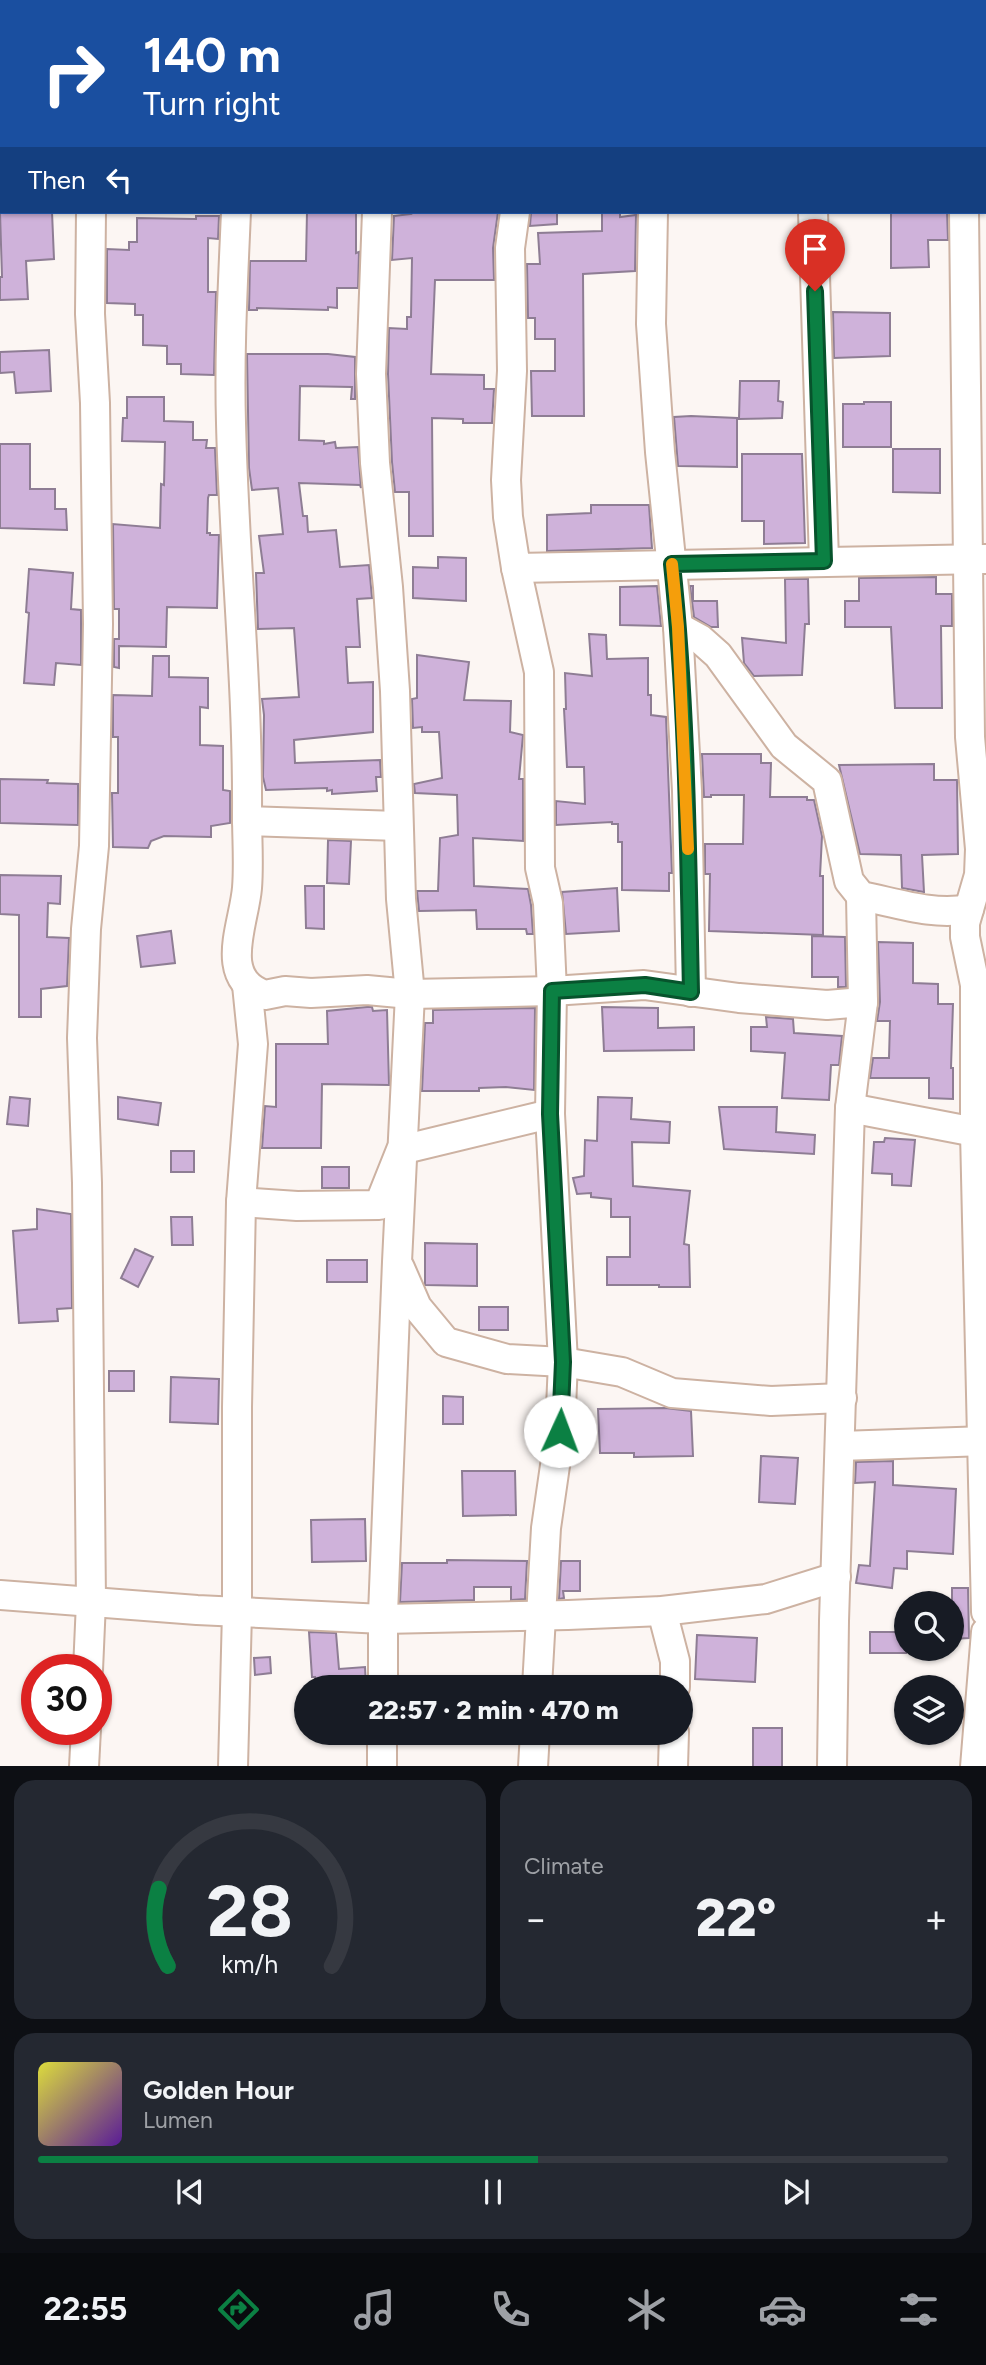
<!DOCTYPE html>
<html lang="en">
<head>
<meta charset="utf-8">
<style>
  body { margin:0; font-family:Figtree,sans-serif; background:#242831; color:#f1f3f6; height:100vh; display:flex; flex-direction:column; font-size:26px; white-space:nowrap }
  * { box-sizing:border-box; margin:0 }
  p { font-size:23px; color:#9ea1a6 }
  .icon { flex:none; width:38px; height:38px; fill:none; stroke:currentColor; stroke-width:2; stroke-linecap:round; stroke-linejoin:round }
  .map { position:relative; height:1766px; overflow:hidden }
  .sheet { display:flex; flex-direction:column; gap:14px; padding:14px; background:#0d0f14; flex:1 }
  .sheet>* { flex:none }
  .top-card { position:absolute; left:0px; top:0px; width:987px; height:214px; box-shadow:0 2px 5px #0004; background:#1a4fa0; color:#fff; overflow:hidden }
  .tools { position:absolute; left:894px; top:1591px; display:grid; gap:14px }
  .tools a { display:grid; place-items:center; width:70px; height:70px; border-radius:50%; background:#171b24; box-shadow:0 2px 5px #0004; font-size:35px }
  .speed { position:absolute; left:21px; top:1654px; display:flex; gap:14px; font-size:35px; font-weight:700; text-align:center }
  .speed>* { display:grid; place-content:center; width:91px; height:91px; border-radius:50%; background:#171b24; box-shadow:0 2px 5px #0004; line-height:1 }
  .speed .limit { border:10px solid #d22; background:#fff; color:#111 }
  .pin { position:absolute; display:grid; place-items:center; width:60px; height:60px; color:#fff; margin:-72px -30px; border-radius:50% 50% 50% 0; rotate:-45deg; box-shadow:0 0 7px #0007 }
  .pin .icon { rotate:45deg }
  .me { position:absolute; width:77px; margin:-38px; rotate:2deg; stroke-linejoin:round; filter:drop-shadow(0 0 5px #0008) }
  .turn { display:flex; align-items:center; gap:24px; height:147px; padding:0 28px; font-size:32px }
  .turn .icon { width:91px; height:91px; stroke-width:2.5 }
  .turn b { display:block; font-size:49px; line-height:60px }
  .then { display:flex; align-items:center; height:66px; padding:0 28px; background:#0003; gap:14px; font-size:26px }
  .big { font-size:52px; font-weight:800; line-height:1.1 }
  .sheet .widget { flex:1; display:flex; flex-direction:column; justify-content:center; gap:10px; min-width:0; padding:0 24px; border-radius:21px; background:#242831 }
  .sheet .dial { align-items:center; gap:0 }
  .dial svg { height:182px; overflow:visible; fill:none; stroke:#363941; stroke-width:7; stroke-linecap:round; text-anchor:middle }
  .dial text { fill:#f1f3f6; stroke:none }
  .song { display:flex; align-items:center; gap:21px }
  .cover { width:84px; height:84px; border-radius:10px; background:linear-gradient(135deg,hsl(60 70% 55%),hsl(270 70% 35%)) }
  .played { height:7px; border-radius:4px; background:linear-gradient(90deg,#0b8043 55%,#363941 55%) }
  .keys { display:flex; justify-content:space-around; direction:ltr }
  .heat { display:flex; justify-content:space-between; align-items:center; font-size:38px; direction:ltr }
  .sheet .tiles { flex:1; display:grid; gap:14px; grid-template-columns:1fr 1fr }
  .widget:last-child { grid-column:span 2 }
  .trip { position:absolute; left:294px; top:1675px; width:399px; height:70px; border-radius:35px; background:#171b24; box-shadow:0 2px 5px #0004; font-weight:800; line-height:70px; text-align:center }
  .dock { display:flex; height:112px; justify-content:space-around; align-items:center; background:#090b0e; color:#9ea1a6 }
  .dock .icon { width:49px; height:49px }
  .dock .on { color:#0b8043 }
  .dock b { font-size:32px; color:#f1f3f6 }
  .map>svg:first-child { display:block }
</style>
</head>
<body>
<div class="map">
<svg width="986" height="1767" viewBox="0 0 986 1767">
  <rect width="100%" height="100%" fill="#fcf6f3"/>
  <!-- building -->
  <g fill="#cfb2da" stroke="#8e7d94" stroke-width="2">
    <polygon points="0,212 52,212 54,259 26,261 28,299 0,300 0,277 2,277"/>
    <polygon points="307,212 356,212 356,253 359,252 358,288 337,288 337,308 328,307 328,310 257,308 257,310 249,310 250,261 306,261"/>
    <polygon points="410,212 498,212 493,248 494,280 435,280 431,374 484,375 484,389 494,389 492,423 463,423 463,419 432,418 433,536 409,536 409,492 395,492 392,462 388,374 389,328 407,329 407,317 411,317 412,258 392,260 394,216 411,214"/>
    <polygon points="531,212 557,212 557,224 530,226"/>
    <polygon points="602,212 620,212 620,217 636,215 635,271 583,274 584,416 532,416 531,371 555,371 555,339 535,339 535,318 528,318 527,264 540,264 538,233 602,231"/>
    <polygon points="891,212 947,212 948,240 928,240 929,267 891,268"/>
    <polygon points="196,216 219,216 218,239 208,238 208,292 216,292 214,375 181,374 181,364 167,364 167,346 143,345 143,315 135,315 135,304 107,303 107,249 129,250 129,242 137,242 137,218 196,219"/>
    <polygon points="833,312 890,313 890,356 834,358"/>
    <polygon points="49,350 51,391 16,393 14,372 0,373 0,352"/>
    <polygon points="247,354 328,354 355,357 355,399 351,399 352,387 300,386 299,440 324,441 324,444 335,442 336,448 358,447 361,488 360,485 299,483 303,516 307,516 308,532 336,530 340,567 369,565 372,598 357,599 360,647 346,647 348,683 373,682 373,732 294,740 295,763 380,760 381,777 376,777 377,791 332,794 332,790 327,791 327,788 266,790 263,777 264,715 262,699 299,697 294,628 258,629 256,573 264,573 259,536 283,534 278,488 252,490 249,468"/>
    <polygon points="740,381 779,381 778,401 783,402 782,418 739,419"/>
    <polygon points="127,397 164,397 164,421 193,422 193,440 207,440 206,448 215,448 217,495 209,495 208,498 207,533 210,533 210,535 219,535 217,608 167,607 166,647 119,646 119,668 114,667 114,639 119,639 119,609 114,609 113,524 160,528 161,484 164,485 165,442 122,441 123,418 127,418"/>
    <polygon points="864,402 891,402 891,447 843,447 843,404 864,404"/>
    <polygon points="691,416 737,418 737,467 678,466 674,417"/>
    <polygon points="0,444 30,444 30,489 55,489 55,509 66,509 67,530 0,528"/>
    <polygon points="893,449 940,449 940,493 893,492"/>
    <polygon points="742,454 802,454 805,543 764,544 764,521 742,521"/>
    <polygon points="591,505 649,505 652,548 547,551 547,515 591,513"/>
    <polygon points="438,557 466,558 466,601 413,598 413,567 438,568"/>
    <polygon points="29,569 73,573 71,609 81,610 81,665 56,663 54,685 24,683 29,613 26,612"/>
    <polygon points="936,577 936,594 952,594 952,626 941,626 942,708 895,708 891,627 845,627 845,601 859,601 859,578"/>
    <polygon points="785,579 808,579 809,624 805,624 802,675 754,676 744,663 742,638 786,643"/>
    <polygon points="657,586 661,626 620,625 620,587"/>
    <polygon points="690,586 693,586 693,601 717,601 718,627 711,627 694,617"/>
    <polygon points="589,634 606,635 607,659 648,658 648,695 651,695 651,715 666,717 672,873 669,873 669,891 622,890 622,842 618,842 618,824 612,824 612,822 556,825 556,801 585,804 584,767 567,767 564,709 566,709 565,673 592,676"/>
    <polygon points="417,655 469,662 464,700 511,701 510,732 523,735 519,779 523,779 523,841 473,838 474,886 528,889 531,905 533,934 527,934 526,929 477,929 476,910 419,911 417,891 438,891 440,838 458,835 457,795 415,793 414,784 442,778 439,732 422,732 422,727 413,728 412,699 417,698"/>
    <polygon points="153,656 169,656 169,677 208,678 208,708 200,707 200,745 223,746 223,790 230,791 230,823 211,826 211,837 164,836 151,841 148,848 113,847 112,793 118,793 118,737 113,737 113,695 152,696"/>
    <polygon points="702,754 761,754 761,763 771,763 770,797 807,797 807,800 814,800 822,836 820,876 823,876 823,935 709,931 710,874 705,874 705,844 743,844 744,795 711,795 711,797 704,797"/>
    <polygon points="934,764 934,780 957,780 958,854 922,855 924,892 902,888 901,855 860,854 839,765"/>
    <polygon points="0,779 48,780 47,783 78,784 78,825 0,823"/>
    <polygon points="328,840 351,841 349,884 327,883"/>
    <polygon points="0,875 61,876 60,904 48,903 47,937 69,938 67,986 41,989 41,1017 19,1017 19,915 0,914"/>
    <polygon points="305,886 324,886 324,929 306,928"/>
    <polygon points="617,888 619,931 566,934 562,892"/>
    <polygon points="171,931 175,963 141,967 137,936"/>
    <polygon points="812,936 845,937 846,987 838,987 838,977 812,977"/>
    <polygon points="878,942 913,943 913,983 938,984 938,1004 953,1004 951,1068 953,1068 953,1099 929,1098 929,1078 870,1078 873,1058 889,1058 890,1021 877,1021 880,1002"/>
    <polygon points="367,1007 372,1007 373,1011 387,1010 389,1085 322,1084 321,1148 262,1148 265,1106 276,1107 276,1044 328,1044 327,1011"/>
    <polygon points="602,1007 658,1008 658,1028 694,1027 694,1050 604,1051"/>
    <polygon points="535,1008 534,1090 506,1087 479,1088 479,1091 422,1091 425,1023 433,1023 433,1010"/>
    <polygon points="766,1017 793,1019 794,1033 842,1036 839,1065 831,1065 829,1100 782,1098 785,1053 751,1051 751,1027 767,1027"/>
    <polygon points="10,1097 30,1099 28,1126 7,1124"/>
    <polygon points="118,1097 161,1103 158,1125 118,1119"/>
    <polygon points="598,1097 632,1098 631,1119 670,1122 669,1143 632,1142 633,1186 690,1191 684,1244 689,1245 690,1287 659,1287 659,1285 607,1285 607,1257 630,1257 630,1217 611,1217 611,1199 591,1197 591,1193 577,1194 573,1178 584,1176 585,1140 597,1141"/>
    <polygon points="719,1107 777,1107 776,1132 815,1135 814,1154 724,1149"/>
    <polygon points="885,1138 915,1140 911,1186 892,1185 892,1174 872,1173 874,1142 884,1142"/>
    <rect x="171" y="1151" width="23" height="21"/>
    <rect x="322" y="1167" width="27" height="21"/>
    <polygon points="37,1209 71,1214 72,1308 57,1309 58,1321 19,1323 13,1231 37,1229"/>
    <polygon points="171,1217 192,1217 193,1245 172,1245"/>
    <polygon points="425,1243 477,1244 477,1286 425,1285"/>
    <polygon points="135,1249 153,1257 138,1287 121,1278"/>
    <rect x="327" y="1260" width="40" height="22"/>
    <rect x="479" y="1307" width="29" height="23"/>
    <rect x="109" y="1371" width="25" height="20"/>
    <polygon points="171,1377 219,1379 218,1424 170,1422"/>
    <polygon points="443,1396 463,1397 463,1424 443,1424"/>
    <polygon points="665,1408 691,1411 693,1456 634,1457 634,1453 600,1453 598,1409"/>
    <polygon points="761,1456 798,1458 795,1504 759,1502"/>
    <polygon points="893,1461 893,1485 956,1489 953,1554 907,1551 907,1569 894,1568 892,1588 856,1583 859,1565 870,1566 875,1482 855,1483 856,1462"/>
    <polygon points="462,1471 515,1471 516,1515 463,1516"/>
    <polygon points="365,1519 366,1561 312,1562 311,1520"/>
    <polygon points="447,1560 527,1561 525,1599 511,1600 511,1587 474,1587 474,1600 400,1602 402,1563 447,1563"/>
    <polygon points="561,1561 580,1561 580,1591 563,1591 564,1598 559,1599"/>
    <polygon points="952,1588 968,1588 969,1638 952,1639"/>
    <polygon points="309,1632 336,1633 339,1669 365,1667 366,1687 315,1687 315,1677 312,1677"/>
    <rect x="870" y="1632" width="36" height="21"/>
    <polygon points="697,1635 757,1638 755,1682 695,1679"/>
    <polygon points="270,1657 271,1673 255,1675 254,1658"/>
    <rect x="753" y="1728" width="29" height="39"/>
  </g>
  <g fill="none" stroke-linecap="round" stroke-linejoin="round">
    <!-- minor casing -->
    <g stroke="#cdb2a2" stroke-width="32">
      <g id="minor">
        <polyline points="95,0 95,2"/>
        <polyline points="238,0 238,2"/>
        <polyline points="385,0 385,2"/>
        <polyline points="810,0 810,2"/>
        <polyline points="524,2 524,0"/>
        <polyline points="654,2 654,0"/>
        <polyline points="966,2 966,0"/>
        <polyline points="0,163 2,163"/>
        <polyline points="985,166 986,166"/>
        <path d="M 236,212 C 233,282 229,353 231,423 C 234,554 248,684 247,814 C 247,839 249,864 247,888 C 244,925 217,978 265,995 L 285,991 L 311,993 L 367,990 L 410,994 L 552,991 L 644,985 L 739,998 L 827,1005 L 863,1002 L 850,1108 L 834,1621 L 832,1767"/>
        <polyline points="377,212 371,374 375,463 388,587 395,691 401,899 410,994 397,1262 383,1614 383,1687"/>
        <polyline points="515,212 510,248 512,371 506,480 508,517 516,568 985,559"/>
        <polyline points="653,212 651,324 660,452 678,627 687,791 691,992"/>
        <polyline points="813,212 824,561"/>
        <polyline points="964,212 970,737 980,849 979,875 965,923 965,937 975,985 975,1132 986,1612"/>
        <polyline points="516,568 539,672 540,868 548,903 552,991 550,1114 563,1362 560,1431 546,1528 537,1687"/>
        <path d="M 678,627 L 700,639 L 718,655 L 784,746 L 827,781 L 849,881 L 861,896 C 897,903 933,916 969,909"/>
        <polyline points="247,821 398,826"/>
        <polyline points="861,896 863,1002"/>
        <polyline points="850,1108 975,1132 986,1132"/>
        <polyline points="241,1202 297,1206 379,1205 401,1150 550,1114"/>
        <polyline points="400,1268 417,1307 446,1342 507,1359 563,1362 622,1372 672,1393 771,1401 842,1398"/>
        <polyline points="840,1446 986,1441"/>
        <polyline points="0,1595 197,1610 383,1619 568,1615 662,1611 766,1599 836,1577"/>
        <polyline points="662,1611 675,1661 675,1687"/>
        <polyline points="88,1670 91,1602 87,1183 82,1038 86,929 94,846 98,624 95,403 90,314 91,212"/>
        <polyline points="84,1767 86,1729"/>
        <polyline points="233,1767 237,1612 237,1407 241,1202 253,1044 247,985"/>
        <polyline points="382,1767 382,1732"/>
        <polyline points="533,1767 535,1732"/>
        <polyline points="673,1767 674,1732"/>
        <polyline points="975,1767 986,1632"/>
      </g>
    </g>
    <!-- minor -->
    <use href="#minor" stroke="#fff" stroke-width="28"/>
  </g>
  <g fill="none" stroke-linecap="round" stroke-linejoin="round">
    <!-- route casing -->
    <g stroke="#07532c" stroke-width="18">
      <path id="route" d="M 560,1431 L 563,1362 L 550,1114 L 552,991 L 645,985 L 691,992 C 688,849 687,706 672,564 L 824,561 L 815,291"/>
    </g>
    <!-- route -->
    <use href="#route" stroke="#0b8043" stroke-width="12"/>
    <!-- slow -->
    <polyline stroke="#f59e0b" stroke-width="12" points="672,564 678,627 688,849"/>
  </g>
</svg>
<div class="tools">
<a><svg class="icon" aria-label="search" viewBox="0 0 24 24"><circle cx="10" cy="10" r="6"/><path d="M15 15l6 6"/></svg></a>
<a><svg class="icon" aria-label="layers" viewBox="0 0 24 24"><path d="M12 4l9 5-9 5-9-5zM3 14l9 5 9-5"/></svg></a>
</div>
<div class="speed"><div class="limit">30</div></div>
<div class="pin" style="left:815px;top:291px;background:#d93025"><svg class="icon" aria-label="arrive" viewBox="0 0 24 24"><path d="M6 21V4h12l-3 4 3 4H6"/></svg></div>
<svg class="me" style="left:560px;top:1431px" viewBox="-20 -20 40 40"><circle r="19" fill="#fff"/><path d="M0-13L10 11 0 6-10 11z" fill="#0b8043"/></svg>
<div class="trip">22:57 · 2 min · 470 m</div>
<div class="top-card">
<div class="turn"><svg class="icon" aria-label="right" viewBox="0 0 24 24"><path d="M7 20v-9h11M14 6l5 5-5 5"/></svg><div><b>140 m</b>Turn right</div></div>
<div class="then">Then<svg class="icon" aria-label="left" viewBox="0 0 24 24"><path d="M17 20v-9H6M10 6l-5 5 5 5"/></svg></div>
</div>
</div>
<section class="sheet">
<div class="tiles">
<div class="widget dial"><svg viewBox="0 0 100 80">
<path d="M14 69A42 42 0 1 1 86 69"/>
<path d="M14 69A42 42 0 0 1 10 35" stroke="#0b8043"/>
<text x="50" y="56" font-size="32" font-weight="700">28</text>
<text x="50" y="72" font-size="11">km/h</text>
</svg></div>
<div class="widget"><p>Climate</p>
<div class="heat"><a>−</a><b class="big">22°</b><a>+</a></div>
</div>
<div class="widget">
<div class="song"><i class="cover"></i><div><b>Golden Hour</b><p>Lumen</p></div></div>
<div class="played"></div>
<div class="keys"><svg class="icon" aria-label="previous" viewBox="0 0 24 24"><path d="M18 5L8 12l10 7zM5 5v14"/></svg><svg class="icon" aria-label="pause" viewBox="0 0 24 24"><path d="M8 5v14M16 5v14"/></svg><svg class="icon" aria-label="next" viewBox="0 0 24 24"><path d="M6 5l10 7-10 7zM19 5v14"/></svg></div>
</div>
</div>
</section>
<nav class="dock">
<b>22:55</b>
<svg class="icon on" aria-label="directions" viewBox="0 0 24 24"><path d="M12 3l9 9-9 9-9-9zM9 14v-3h6M13 9l2 2-2 2"/></svg>
<svg class="icon" aria-label="music" viewBox="0 0 24 24"><path d="M9 18V5l10-2v13"/><circle cx="6" cy="18" r="3"/><circle cx="16" cy="16" r="3"/></svg>
<svg class="icon" aria-label="phone" viewBox="0 0 24 24"><path d="M5 4h4l2 5-3 2q2 4 5 5l2-3 5 2v4C11 20 4 13 5 4z"/></svg>
<svg class="icon" aria-label="climate" viewBox="0 0 24 24"><path d="M12 3v18M4 7l16 10M4 17L20 7"/></svg>
<svg class="icon" aria-label="car" viewBox="0 0 24 24"><path d="M5 17H2v-5l4-1 3-4h7l3 4 3 1v5h-3M9 17h6M6 11h13"/><circle cx="7" cy="17" r="2"/><circle cx="17" cy="17" r="2"/></svg>
<svg class="icon" aria-label="filters" viewBox="0 0 24 24"><path d="M4 7h16M4 17h16"/><circle cx="9" cy="7" r="2"/><circle cx="15" cy="17" r="2"/></svg>
</nav>
</body>
</html>
